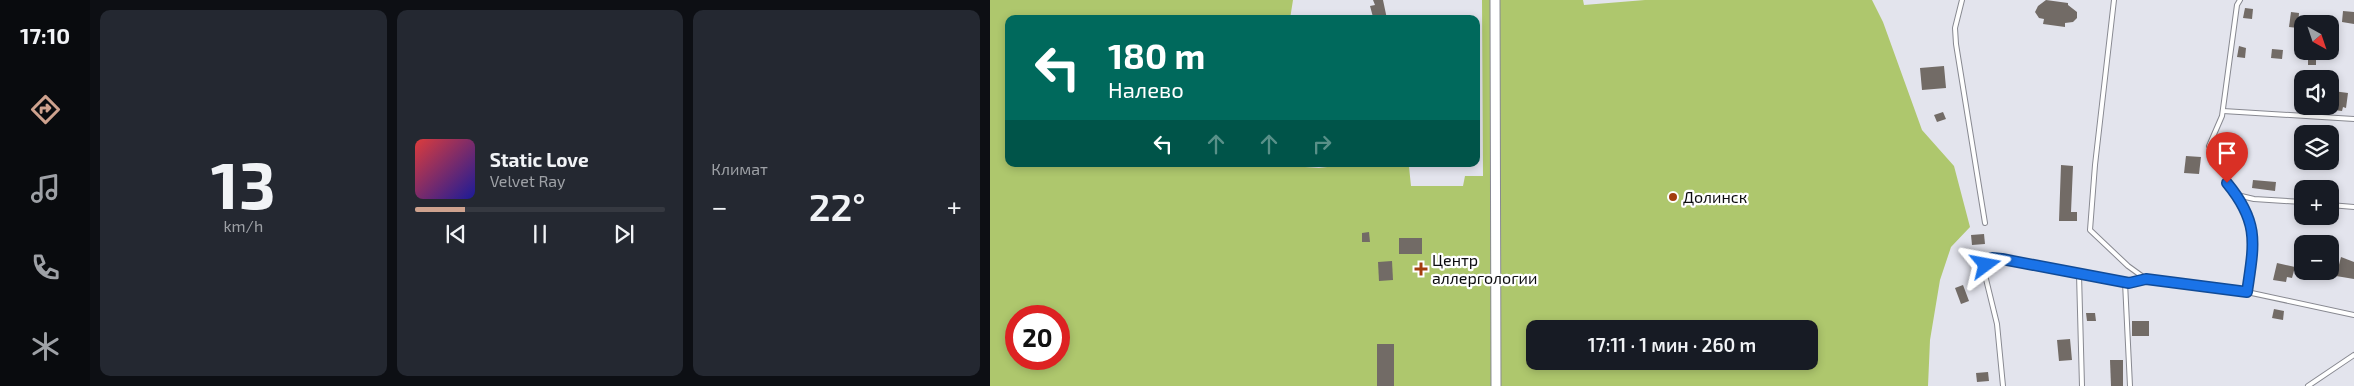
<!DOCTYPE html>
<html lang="ru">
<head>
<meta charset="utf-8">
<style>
  body { margin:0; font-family:"Exo 2",sans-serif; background:#242831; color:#f1f3f6; height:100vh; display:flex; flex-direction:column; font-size:19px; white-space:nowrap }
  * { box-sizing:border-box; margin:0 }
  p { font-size:16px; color:#9ea1a6 }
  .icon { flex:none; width:28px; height:28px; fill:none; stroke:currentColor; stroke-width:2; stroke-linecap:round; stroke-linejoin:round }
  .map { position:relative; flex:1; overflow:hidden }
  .panel { display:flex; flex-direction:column; gap:10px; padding:10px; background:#0d0f14; width:900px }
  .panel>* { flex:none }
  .guide { position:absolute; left:15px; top:15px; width:475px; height:152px; border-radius:10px; box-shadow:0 2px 8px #0003; background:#00695c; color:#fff; overflow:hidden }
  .needle { width:32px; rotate:140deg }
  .controls { position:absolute; left:1304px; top:15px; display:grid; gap:10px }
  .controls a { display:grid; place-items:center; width:45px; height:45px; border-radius:10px; background:#171b24; box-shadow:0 2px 8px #0003; font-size:25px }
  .speed { position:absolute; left:15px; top:305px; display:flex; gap:10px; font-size:25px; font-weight:700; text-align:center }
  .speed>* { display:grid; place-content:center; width:65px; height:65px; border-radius:50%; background:#171b24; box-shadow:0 2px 8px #0003; line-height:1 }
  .speed .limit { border:8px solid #d22; background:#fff; color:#111 }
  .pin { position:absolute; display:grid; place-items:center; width:42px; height:42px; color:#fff; margin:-51px -21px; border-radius:50% 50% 50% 0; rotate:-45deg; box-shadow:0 0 5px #0007 }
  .pin .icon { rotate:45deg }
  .me { position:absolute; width:55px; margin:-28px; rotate:77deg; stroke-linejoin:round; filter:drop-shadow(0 0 4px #0008) }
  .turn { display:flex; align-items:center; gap:18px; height:105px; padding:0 20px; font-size:22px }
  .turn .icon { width:65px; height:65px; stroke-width:2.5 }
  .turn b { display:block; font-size:35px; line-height:42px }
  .lanes { display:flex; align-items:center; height:48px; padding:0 20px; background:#0003; justify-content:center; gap:25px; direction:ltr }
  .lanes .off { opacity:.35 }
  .big { font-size:38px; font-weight:600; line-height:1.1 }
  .panel .tile { flex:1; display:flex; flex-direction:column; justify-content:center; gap:8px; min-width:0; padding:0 18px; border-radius:10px; background:#242831 }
  .panel .dial { align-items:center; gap:0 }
  .dial b { font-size:65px; line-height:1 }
  .song { display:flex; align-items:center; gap:15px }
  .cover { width:60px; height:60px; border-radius:8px; background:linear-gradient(135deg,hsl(0 70% 55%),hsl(240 70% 35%)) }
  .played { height:5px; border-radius:2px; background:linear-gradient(90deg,#cea28e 20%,#363941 20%) }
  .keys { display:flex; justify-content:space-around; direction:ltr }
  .heat { display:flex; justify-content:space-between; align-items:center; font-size:28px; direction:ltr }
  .panel .tiles { flex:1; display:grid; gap:10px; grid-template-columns:repeat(3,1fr) }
  .trip { position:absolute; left:536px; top:320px; width:292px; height:50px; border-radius:10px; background:#171b24; box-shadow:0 2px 8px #0003; font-weight:600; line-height:50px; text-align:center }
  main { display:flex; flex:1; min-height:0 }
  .tab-bar { display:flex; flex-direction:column; width:90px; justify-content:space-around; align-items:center; background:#090b0e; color:#9ea1a6 }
  .tab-bar .icon { width:35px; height:35px }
  .tab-bar .current { color:#cea28e }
  .tab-bar b { font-size:22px; color:#f1f3f6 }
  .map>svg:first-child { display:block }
</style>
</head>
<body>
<main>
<nav class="tab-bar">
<b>17:10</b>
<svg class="icon current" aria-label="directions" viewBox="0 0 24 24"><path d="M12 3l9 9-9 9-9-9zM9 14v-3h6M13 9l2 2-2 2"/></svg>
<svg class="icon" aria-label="music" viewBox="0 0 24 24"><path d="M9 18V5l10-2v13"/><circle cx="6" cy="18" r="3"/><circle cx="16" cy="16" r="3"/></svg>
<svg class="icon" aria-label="phone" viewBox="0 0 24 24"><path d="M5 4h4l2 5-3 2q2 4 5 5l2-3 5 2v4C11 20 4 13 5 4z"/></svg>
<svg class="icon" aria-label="climate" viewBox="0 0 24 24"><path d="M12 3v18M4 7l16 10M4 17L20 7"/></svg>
</nav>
<section class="panel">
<div class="tiles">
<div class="tile dial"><b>13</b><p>km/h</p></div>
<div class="tile">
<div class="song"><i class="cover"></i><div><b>Static Love</b><p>Velvet Ray</p></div></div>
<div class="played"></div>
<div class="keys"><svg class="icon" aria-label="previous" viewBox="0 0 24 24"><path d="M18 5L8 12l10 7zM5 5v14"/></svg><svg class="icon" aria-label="pause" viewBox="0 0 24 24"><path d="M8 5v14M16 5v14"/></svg><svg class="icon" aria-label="next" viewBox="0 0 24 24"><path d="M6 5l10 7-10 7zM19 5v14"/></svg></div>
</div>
<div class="tile"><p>Климат</p>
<div class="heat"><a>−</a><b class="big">22°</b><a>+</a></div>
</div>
</div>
</section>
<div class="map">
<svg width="1364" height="386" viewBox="0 0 1364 386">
  <rect width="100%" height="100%" fill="#e3e4ed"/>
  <!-- green -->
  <path fill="#aec76d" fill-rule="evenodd" d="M 0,0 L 303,0 L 300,19 L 19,19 L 19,164 L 273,164 L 329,168 L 362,164 L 419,167 L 421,186 L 473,186 L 475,176 L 493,176 L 492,0 L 593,0 L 594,5 L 655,0 L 882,0 L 893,22 L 932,130 L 964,166 L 980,227 L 961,247 L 950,280 L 940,340 L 938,386 L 0,386 ZM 26,316 L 69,316 L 69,359 L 26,359 ZM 545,329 L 820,329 L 820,361 L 545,361 Z"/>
  <!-- building -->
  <g fill="#726b66">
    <polygon points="383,0 393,0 397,19 383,17 380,6 385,5"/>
    <polygon points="1056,0 1078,3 1078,5 1087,12 1087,18 1083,22 1075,23 1075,27 1053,24 1054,19 1049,18 1045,12 1048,6"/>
    <polygon points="1255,8 1263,9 1262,19 1253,18"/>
    <polygon points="1353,11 1364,12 1364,24 1352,22"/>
    <polygon points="1301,12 1309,13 1308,28 1299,27"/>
    <polygon points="1249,46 1256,48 1255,58 1247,57"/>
    <polygon points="1282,49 1293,50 1292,59 1281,58"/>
    <rect x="1318" y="55" width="8" height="10"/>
    <polygon points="954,66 956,88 932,90 930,68"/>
    <polygon points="1343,91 1358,93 1356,108 1353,107 1352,111 1343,110 1343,106 1341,106"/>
    <polygon points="953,112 956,119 947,122 944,115"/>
    <polygon points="1219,152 1230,153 1229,162 1218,161"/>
    <polygon points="1196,156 1211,157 1209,174 1194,173"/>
    <polygon points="1071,165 1083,166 1081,212 1087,212 1087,221 1069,221"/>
    <polygon points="1263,180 1286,182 1285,191 1262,188"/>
    <polygon points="379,232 380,242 372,242 372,233"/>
    <polygon points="994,234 995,244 982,245 981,235"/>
    <rect x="409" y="238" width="23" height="16"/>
    <polygon points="1351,257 1364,262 1364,279 1346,276"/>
    <polygon points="402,261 403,280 389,281 388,262"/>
    <polygon points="1287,263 1305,267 1302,278 1297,277 1296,282 1283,280"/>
    <polygon points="973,285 979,301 971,304 965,288"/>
    <polygon points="1284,309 1294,311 1293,320 1282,318"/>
    <polygon points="1096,313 1105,313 1106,321 1097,321"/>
    <rect x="1142" y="321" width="17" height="15"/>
    <polygon points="1080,339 1082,360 1069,361 1067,340"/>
    <rect x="387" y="344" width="17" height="42"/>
    <polygon points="1120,360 1133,360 1133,386 1121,386"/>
    <polygon points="998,372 999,381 987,382 986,373"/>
  </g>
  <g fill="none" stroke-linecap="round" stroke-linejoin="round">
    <!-- service casing -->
    <g stroke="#888991" stroke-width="6">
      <g id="service">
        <polyline points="972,0 965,28 966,44 995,223"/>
        <polyline points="1124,0 1105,165 1100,230 1138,266 1156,279 1257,292 1364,315"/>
        <polyline points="1233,111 1364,119"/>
        <polyline points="1219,146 1232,116 1247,5 1250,0"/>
        <polyline points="1237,183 1247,195 1264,199 1312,202"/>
        <polyline points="1247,195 1258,218 1264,240 1257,292"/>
        <polyline points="1340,205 1364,207"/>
        <polyline points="1089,274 1092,386"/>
        <polyline points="1135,282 1140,386"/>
        <polyline points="1013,386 1007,324 995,275 996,265 1002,259 1139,283 1156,279"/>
        <polyline points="1318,386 1364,355"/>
      </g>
    </g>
    <!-- tertiary casing -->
    <g stroke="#888991" stroke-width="11">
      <polyline id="tertiary" points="505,0 506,386"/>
    </g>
    <!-- service -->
    <use href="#service" stroke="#fff" stroke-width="4"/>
    <!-- tertiary -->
    <use href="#tertiary" stroke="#fff" stroke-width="9"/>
  </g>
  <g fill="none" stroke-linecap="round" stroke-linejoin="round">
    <!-- route casing -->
    <g stroke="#114b97" stroke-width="12">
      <path id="route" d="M 996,265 L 1002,258 L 1012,259 L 1139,283 L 1156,279 L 1257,292 C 1264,244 1270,223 1237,183"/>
    </g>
    <!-- route -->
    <use href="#route" stroke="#1a73e8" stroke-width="9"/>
  </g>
  <!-- markers -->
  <g fill="#a33e0f" stroke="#fff" stroke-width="2">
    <circle cx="683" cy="197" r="5"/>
    <path d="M428.5 261.5h5v5h5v5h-5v5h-5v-5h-5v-5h5z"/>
  </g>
  <g text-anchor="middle" stroke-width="4.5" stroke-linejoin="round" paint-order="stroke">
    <!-- poi labels -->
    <g font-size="16" fill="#0c0c0f" stroke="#fff" text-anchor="start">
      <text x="693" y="203">Долинск</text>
      <text x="442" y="266">Центр<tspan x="442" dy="18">аллергологии</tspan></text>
    </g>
  </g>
</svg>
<div class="controls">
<a><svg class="needle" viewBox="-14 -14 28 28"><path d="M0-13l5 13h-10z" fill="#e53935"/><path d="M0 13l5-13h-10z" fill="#9ea1a6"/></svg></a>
<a><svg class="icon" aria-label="sound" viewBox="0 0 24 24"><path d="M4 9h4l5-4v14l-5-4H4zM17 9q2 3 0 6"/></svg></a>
<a><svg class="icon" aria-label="layers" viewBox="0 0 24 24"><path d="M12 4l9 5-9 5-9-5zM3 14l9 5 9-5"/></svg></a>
<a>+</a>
<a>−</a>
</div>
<div class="speed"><div class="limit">20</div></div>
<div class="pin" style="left:1237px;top:183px;background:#d93025"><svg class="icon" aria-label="arrive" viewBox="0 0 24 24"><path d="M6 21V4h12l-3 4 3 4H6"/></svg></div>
<svg class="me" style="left:996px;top:265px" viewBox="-20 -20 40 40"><path d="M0-17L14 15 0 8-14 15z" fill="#1a73e8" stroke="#fff" stroke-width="4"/></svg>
<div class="trip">17:11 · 1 мин · 260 m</div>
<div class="guide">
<div class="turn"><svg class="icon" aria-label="left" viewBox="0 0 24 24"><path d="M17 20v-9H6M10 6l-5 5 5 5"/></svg><div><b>180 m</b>Налево</div></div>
<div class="lanes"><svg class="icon" aria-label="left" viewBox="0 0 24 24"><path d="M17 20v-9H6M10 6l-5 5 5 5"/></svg><svg class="icon off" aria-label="ahead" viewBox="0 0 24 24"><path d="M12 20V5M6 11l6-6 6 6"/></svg><svg class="icon off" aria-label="ahead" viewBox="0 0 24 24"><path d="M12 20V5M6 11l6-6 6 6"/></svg><svg class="icon off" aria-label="right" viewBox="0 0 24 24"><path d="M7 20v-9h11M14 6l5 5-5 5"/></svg></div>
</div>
</div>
</main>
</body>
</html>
